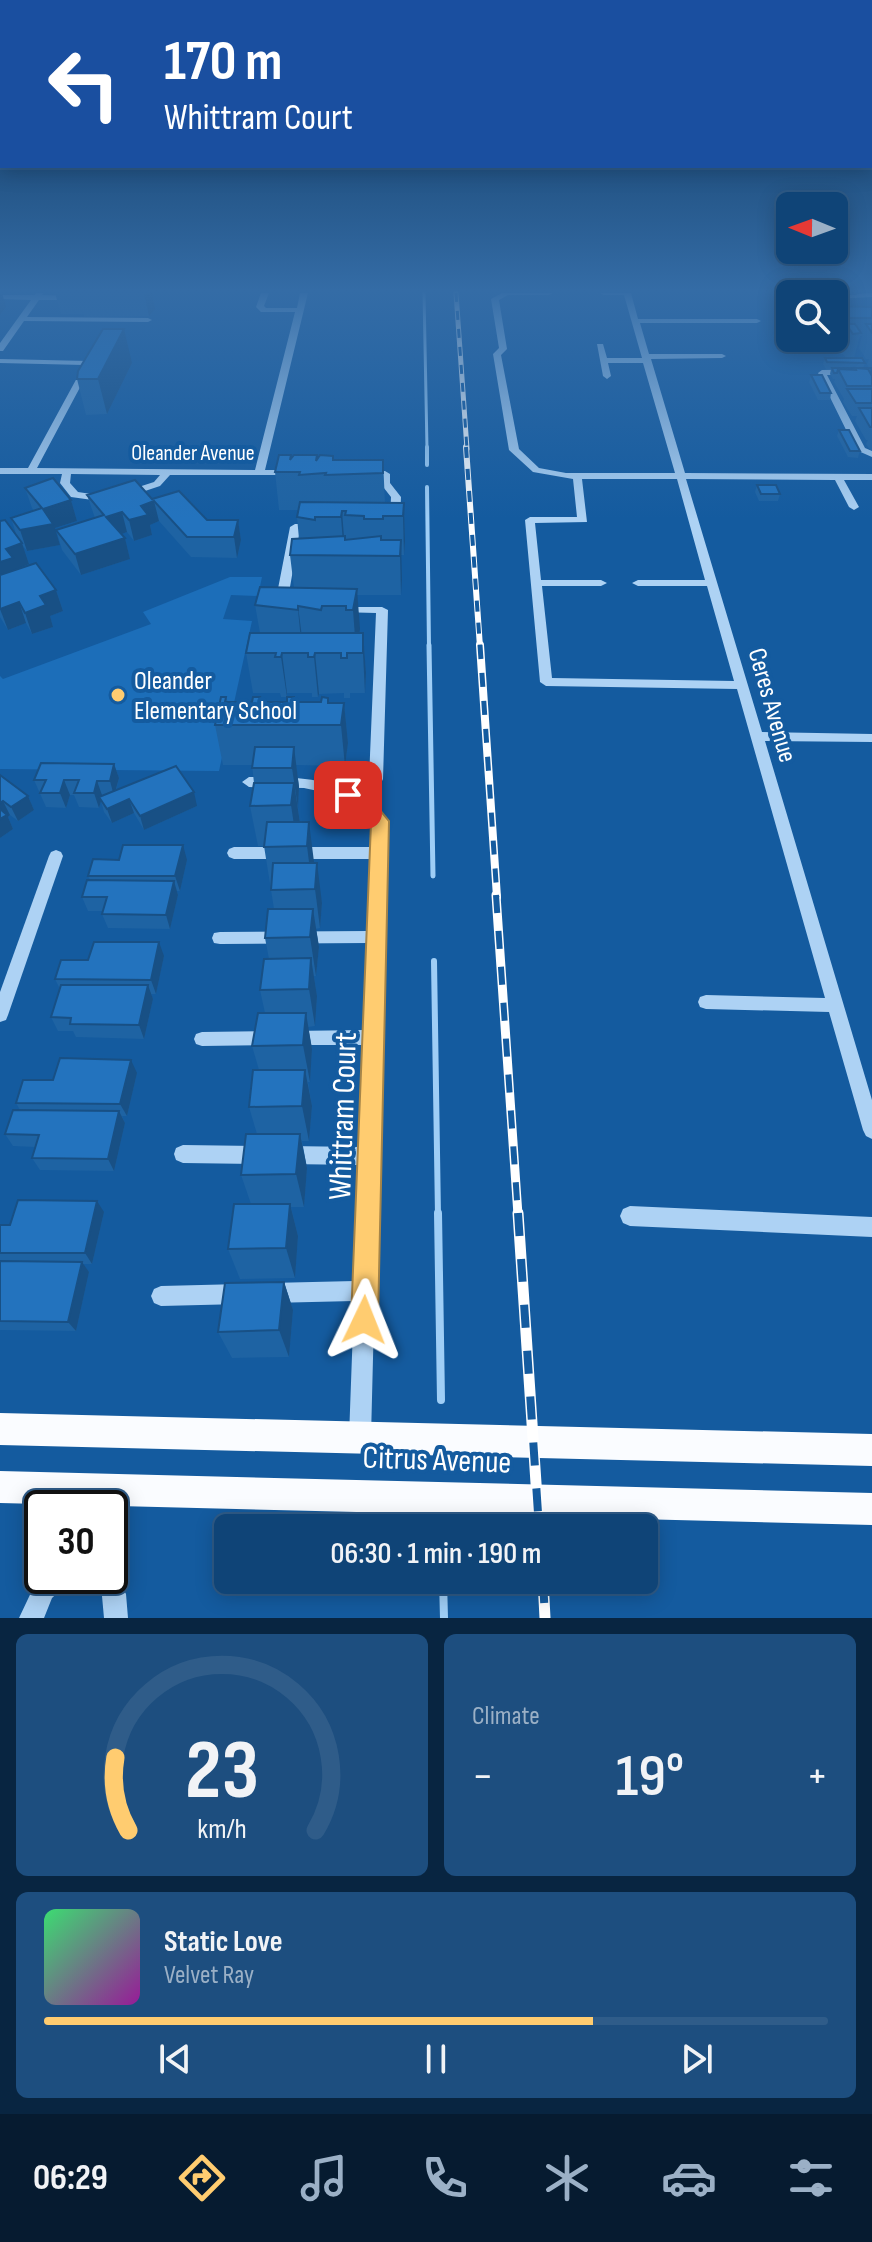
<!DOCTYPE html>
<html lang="en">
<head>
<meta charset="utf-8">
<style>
  body { margin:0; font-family:"Sofia Sans Condensed",sans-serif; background:#1d4e7f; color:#f1f3f6; height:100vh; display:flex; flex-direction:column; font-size:30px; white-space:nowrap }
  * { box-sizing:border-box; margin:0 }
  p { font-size:26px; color:#9bb0c6 }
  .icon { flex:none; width:44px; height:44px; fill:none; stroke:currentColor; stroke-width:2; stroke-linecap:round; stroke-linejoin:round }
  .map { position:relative; height:1618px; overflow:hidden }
  .sheet { display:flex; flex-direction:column; gap:16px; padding:16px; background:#082541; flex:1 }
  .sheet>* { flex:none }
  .banner { position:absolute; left:0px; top:0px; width:872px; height:168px; box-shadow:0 4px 20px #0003,0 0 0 2px #2f5c89; background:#1a4fa0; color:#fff; overflow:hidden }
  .needle { width:52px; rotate:271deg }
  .controls { position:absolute; left:776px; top:192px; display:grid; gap:16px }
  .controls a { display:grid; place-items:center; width:72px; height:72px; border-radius:12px; background:#0f4477; box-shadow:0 4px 20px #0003,0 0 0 2px #2f5c89; font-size:40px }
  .speed { position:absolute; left:24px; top:1490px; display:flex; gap:16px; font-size:40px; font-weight:700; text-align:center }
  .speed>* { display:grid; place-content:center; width:104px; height:104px; border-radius:50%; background:#0f4477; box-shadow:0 4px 20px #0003,0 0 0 2px #2f5c89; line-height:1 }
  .speed .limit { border:4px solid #111; border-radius:12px; background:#fff; color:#111 }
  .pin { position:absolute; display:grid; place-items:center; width:68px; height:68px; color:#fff; margin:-34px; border-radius:16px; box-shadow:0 4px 12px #0006 }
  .me { position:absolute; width:88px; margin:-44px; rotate:2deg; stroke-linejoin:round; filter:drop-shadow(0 0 6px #0008) }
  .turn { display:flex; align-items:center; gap:28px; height:168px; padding:0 32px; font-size:36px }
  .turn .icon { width:104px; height:104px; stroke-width:2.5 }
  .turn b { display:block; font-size:56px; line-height:68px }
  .big { font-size:60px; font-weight:600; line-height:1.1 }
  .sheet .tile { flex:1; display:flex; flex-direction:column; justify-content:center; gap:12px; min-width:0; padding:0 28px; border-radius:12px; background:#1d4e7f }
  .sheet .dial { align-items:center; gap:0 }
  .dial svg { height:208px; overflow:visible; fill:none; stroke:#2f5c89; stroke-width:7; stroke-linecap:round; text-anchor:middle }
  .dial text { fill:#f1f3f6; stroke:none }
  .song { display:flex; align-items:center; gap:24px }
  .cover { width:96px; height:96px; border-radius:12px; background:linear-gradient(135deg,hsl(140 70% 55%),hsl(300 70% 35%)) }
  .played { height:8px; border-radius:4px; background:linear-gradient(90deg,#ffcc70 70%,#2f5c89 70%) }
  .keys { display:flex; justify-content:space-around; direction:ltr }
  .heat { display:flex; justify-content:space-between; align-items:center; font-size:44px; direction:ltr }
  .sheet .tiles { flex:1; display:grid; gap:16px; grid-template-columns:1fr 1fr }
  .tile:last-child { grid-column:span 2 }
  .trip { position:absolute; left:214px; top:1514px; width:444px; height:80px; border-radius:12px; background:#0f4477; box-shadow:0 4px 20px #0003,0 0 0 2px #2f5c89; font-weight:600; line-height:80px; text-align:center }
  .menu { display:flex; height:128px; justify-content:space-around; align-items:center; background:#061b30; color:#9bb0c6 }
  .menu .icon { width:56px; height:56px }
  .menu .selected { color:#ffcc70 }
  .menu b { font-size:36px; color:#f1f3f6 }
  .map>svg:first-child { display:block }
</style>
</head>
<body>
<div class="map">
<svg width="872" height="1618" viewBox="0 0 872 1618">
  <rect width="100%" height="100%" fill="#145b9f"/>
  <!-- green -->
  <polygon fill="#1c6eb9" points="230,577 262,577 258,596 231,595 223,619 252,621 219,771 0,769 0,676 3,679 151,624 143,612"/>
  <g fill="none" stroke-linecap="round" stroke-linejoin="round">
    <!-- stream-far4 -->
    <polyline stroke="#9fcef6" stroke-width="3" points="424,293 427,449"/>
    <!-- stream-far3 -->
    <g stroke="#9fcef6" stroke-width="4">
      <polyline points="427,447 427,465"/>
      <polyline points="427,487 429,647"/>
    </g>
    <!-- stream-far2 -->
    <polyline stroke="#9fcef6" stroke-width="5" points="429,645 433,876"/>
    <!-- stream-far1 -->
    <polyline stroke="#9fcef6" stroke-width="6" points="434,961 438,1215"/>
    <!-- stream -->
    <g stroke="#9fcef6" stroke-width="8">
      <polyline points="438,1213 441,1400"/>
      <polyline points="443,1580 444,1618"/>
    </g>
    <!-- minor -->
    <g fill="#add2f4" fill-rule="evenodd">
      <polygon points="36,293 44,293 42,295 75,296 79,298 75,300 39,300 27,317 148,318 152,320 148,322 24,321 3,351 0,351 0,343 31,300 0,299 0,295 35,295"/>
      <polygon points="261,293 269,293 264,306 266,308 297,308 300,293 308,293 265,470 291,470 296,473 294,475 170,475 160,486 127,497 123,496 123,492 154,482 160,475 71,474 70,483 78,492 111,497 112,499 107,502 71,497 60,483 62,474 0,474 0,468 28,468 84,365 0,363 0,359 89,361 93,363 37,468 255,470 295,312 261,312 256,307"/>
      <path d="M 502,293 L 553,293 L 549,295 L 508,295 L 499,300 L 507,349 L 501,355 L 519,449 L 539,468 L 566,473 L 675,473 L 643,363 L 608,363 L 611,376 L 607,379 L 603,376 L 597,344 L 603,344 L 607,358 L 642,358 L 624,295 L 604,295 L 600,293 L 631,293 L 638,319 L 757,319 L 761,321 L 757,323 L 640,323 L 649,354 L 722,354 L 726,356 L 722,358 L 651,359 L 685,473 L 872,474 L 872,480 L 844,480 L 859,507 L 854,510 L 849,507 L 835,480 L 686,479 L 762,732 L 872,734 L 872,742 L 765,741 L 872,1100 L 872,1139 L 866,1136 L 863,1130 L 829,1012 L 706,1009 L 700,1007 L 698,1002 L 700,997 L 706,995 L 825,998 L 737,689 L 546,686 L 540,682 L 525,520 L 530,517 L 577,517 L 573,479 L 533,472 L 509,450 L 493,354 L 499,348 L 491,299 ZM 582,479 L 677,479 L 705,580 L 638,580 L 632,583 L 638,586 L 707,586 L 734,681 L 552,678 L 542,586 L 601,586 L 607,583 L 601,580 L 541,580 L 535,523 L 587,522 Z"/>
      <polygon points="785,293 793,293 793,294 790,294 790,297"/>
      <polygon points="872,293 872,297 834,299 834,295"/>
      <polygon points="872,369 872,375 827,375 865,448 872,451 872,457 856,450 818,373 822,370"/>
      <polygon points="385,471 390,474 390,483 401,497 400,520 395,523 390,520 391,497 380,483 380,477 368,477 363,474 368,471"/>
      <polygon points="295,524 316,524 321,527 316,530 300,530 287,604 281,607 275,604 290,527"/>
      <path d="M 342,607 L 382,607 L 388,610 L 383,779 L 371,804 L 387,821 L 386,849 L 388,853 L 386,857 L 386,937 L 382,1033 L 383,1037 L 381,1042 L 378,1152 L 380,1156 L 378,1161 L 371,1437 L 368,1445 L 360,1448 L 352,1445 L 349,1437 L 354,1301 L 270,1303 L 263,1300 L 260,1293 L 263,1286 L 270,1283 L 355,1281 L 360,1165 L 287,1164 L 280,1161 L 278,1155 L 280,1149 L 287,1146 L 360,1147 L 364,1045 L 291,1045 L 285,1043 L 283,1038 L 285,1033 L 291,1031 L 365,1030 L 368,943 L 220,944 L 214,943 L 212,938 L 214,933 L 220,932 L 369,931 L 371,859 L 234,859 L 229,857 L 227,853 L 229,849 L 234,847 L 372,847 L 373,823 L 347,801 L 332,794 L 304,788 L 249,787 L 242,782 L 249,777 C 287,777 327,776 361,797 L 369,779 L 376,613 L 338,612 L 338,608 Z"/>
      <polygon points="56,850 61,852 63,856 8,1015 6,1020 0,1022 0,992 49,856 51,852"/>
      <polygon points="270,1031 276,1033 278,1038 276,1043 270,1045 202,1046 196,1044 194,1039 196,1034 202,1032"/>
      <polygon points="183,1145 262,1146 269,1149 271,1155 269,1161 262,1164 183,1163 176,1160 174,1154 176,1148"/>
      <polygon points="630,1206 872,1217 872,1237 630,1226 623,1223 620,1216 623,1209"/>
      <polygon points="241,1284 248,1287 251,1294 248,1301 241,1304 161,1306 154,1303 151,1296 154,1289 161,1286"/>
      <polygon points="110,1567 126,1594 128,1618 104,1618 102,1596 92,1576 110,1576"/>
      <polygon points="42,1576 71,1576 67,1584 52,1598 44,1618 19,1618 36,1582"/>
    </g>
    <!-- major -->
    <g fill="#fafcff" fill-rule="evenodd">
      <polygon points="0,1413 872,1434 872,1466 0,1445"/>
      <polygon points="0,1471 872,1493 872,1525 0,1503"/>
    </g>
    <!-- rail-far4 casing -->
    <g stroke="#fff" stroke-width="5">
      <polyline id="rail-far4" points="456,293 467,449"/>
    </g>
    <!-- rail-far3 casing -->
    <g stroke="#fff" stroke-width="6">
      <polyline id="rail-far3" points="466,447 480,647"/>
    </g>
    <!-- rail-far2 casing -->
    <g stroke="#fff" stroke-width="8">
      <polyline id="rail-far2" points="480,645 497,897"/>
    </g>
    <!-- rail-far1 casing -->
    <g stroke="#fff" stroke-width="9">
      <polyline id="rail-far1" points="496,895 518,1215"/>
    </g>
    <!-- rail casing -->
    <g stroke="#fff" stroke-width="11">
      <g id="rail">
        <polyline points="518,1213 539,1528"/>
        <polyline points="543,1580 545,1618"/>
      </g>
    </g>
    <!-- rail-far4 -->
    <use href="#rail-far4" stroke="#145b9f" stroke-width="3" stroke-dasharray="9" stroke-linecap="butt"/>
    <!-- rail-far3 -->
    <use href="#rail-far3" stroke="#145b9f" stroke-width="4" stroke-dasharray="11" stroke-linecap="butt"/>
    <!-- rail-far2 -->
    <use href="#rail-far2" stroke="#145b9f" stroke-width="5" stroke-dasharray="14" stroke-linecap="butt"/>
    <!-- rail-far1 -->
    <use href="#rail-far1" stroke="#145b9f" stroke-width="6" stroke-dasharray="18" stroke-linecap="butt"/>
    <!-- rail -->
    <use href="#rail" stroke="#145b9f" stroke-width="8" stroke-dasharray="23" stroke-linecap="butt"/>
  </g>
  <!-- wall -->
  <g fill="#1e63a3">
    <polygon points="55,293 152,293 155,309 149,316 84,317 84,314 61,314"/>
    <polygon points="830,293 858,293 857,295 834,295"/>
    <polygon points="834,306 872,307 872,450 870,450 866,444 868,440 866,440 855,421 857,416 852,416 843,402 844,399 834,382 835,379 833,379 830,374 831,369 826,369 823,364 825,358 865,363 863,368 869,368 867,364 869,359 866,359 859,348 862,336 860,336 854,358 846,358 843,354 811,354 808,348 810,338 834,338"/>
    <polygon points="132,363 107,414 86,415 77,379"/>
    <polygon points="811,375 831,393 830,400 818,400 809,382"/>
    <polygon points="839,430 860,451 858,458 848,457 837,436"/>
    <polygon points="291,455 291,459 317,459 333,456 334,460 383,460 385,503 404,503 405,541 404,555 401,555 401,595 357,595 359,633 363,633 366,673 365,693 350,693 350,698 344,698 344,693 319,694 318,697 312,697 312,693 287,693 287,697 281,697 280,693 253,693 246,653 260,633 255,605 294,588 290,555 299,539 297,517 298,510 279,510 275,472"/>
    <polygon points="757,485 780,494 778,501 759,501 755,492"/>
    <polygon points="25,488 71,500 77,521 55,528 60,545 27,551 23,546 29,564 17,569 56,590 63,611 50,616 53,627 32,634 26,623 8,630 0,617 0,521 17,537 11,518 34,511 32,508"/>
    <polygon points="87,495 152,499 207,520 238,520 241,540 237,558 191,557 159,521 150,525 152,535 134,541 127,532 121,534 125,538 130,559 81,575 62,550 56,530 95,518"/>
    <polygon points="226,697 228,702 344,703 348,743 345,766 296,765 299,787 298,808 300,822 314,863 322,903 320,928 316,929 319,947 316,976 314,976 317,996 315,1026 308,1027 312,1049 310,1082 308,1082 312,1106 309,1141 302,1141 307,1168 304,1207 291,1207 298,1236 295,1278 240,1279 228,1249 251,1204 241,1175 257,1134 249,1107 259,1070 252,1046 265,1013 260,990 269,959 265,938 274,909 264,846 258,846 250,806 254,783 252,765 223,765 215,725"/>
    <polygon points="114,764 119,778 116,791 197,806 144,830 134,813 112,823 104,812 101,801 99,808 79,807 74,795 70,795 66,808 46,807 34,780"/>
    <polygon points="0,775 28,796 34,810 18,821 10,815 8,817 13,829 0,838"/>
    <polygon points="187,860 180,891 177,891 178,895 170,929 108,928 102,914 103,911 88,911 82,897 90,880 88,876"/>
    <polygon points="164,956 156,994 151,994 153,999 144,1039 76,1037 73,1031 58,1031 51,1017 60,989 55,979 88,960"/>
    <polygon points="137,1073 127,1116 122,1116 125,1123 114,1171 40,1170 32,1158 35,1147 13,1146 5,1134 20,1110 16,1103 53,1080"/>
    <polygon points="104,1212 92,1264 83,1264 89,1272 76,1331 0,1330 0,1225 10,1225"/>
    <polygon points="284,1282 293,1310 289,1357 232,1358 218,1332"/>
  </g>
  <!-- shaded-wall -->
  <g fill="#185085">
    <polygon points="0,293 2,293 6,307 0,315"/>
    <polygon points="144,293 152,293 155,309 149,316"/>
    <polygon points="124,329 132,363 107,414 98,379"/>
    <polygon points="71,500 77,521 55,528 60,545 27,551 20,530 43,509"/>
    <polygon points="154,501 159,521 150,525 152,535 134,541 129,520 141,506"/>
    <polygon points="404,503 405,541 404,555 403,516"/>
    <polygon points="342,511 345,550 344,556 341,517"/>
    <polygon points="122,512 127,532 111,538 106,517"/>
    <polygon points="238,520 241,540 237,558 234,537"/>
    <polygon points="125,538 130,559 81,575 75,554"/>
    <polygon points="401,540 402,579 401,595 400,556"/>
    <polygon points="22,543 29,564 17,569 20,578 0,585 0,562 6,549"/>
    <polygon points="357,589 360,629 356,650 353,610"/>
    <polygon points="56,590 63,611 50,616 53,627 32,634 25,613 40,596"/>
    <polygon points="19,602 26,623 8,630 0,609"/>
    <polygon points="298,606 303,645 302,650 298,610"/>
    <polygon points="363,633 366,673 365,693 363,653"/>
    <polygon points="282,653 287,693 287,697 281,657"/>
    <polygon points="315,653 319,694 318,697 314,657"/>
    <polygon points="344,703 348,743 345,766 341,725"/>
    <polygon points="294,747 299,787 298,808 292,768"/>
    <polygon points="114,764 119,778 114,796 110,781"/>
    <polygon points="64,780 70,795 66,808 60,793"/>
    <polygon points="97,781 102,795 101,800 99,797 101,801 99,808 94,793"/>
    <polygon points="294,783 300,823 297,845 291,805"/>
    <polygon points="194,792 197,806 144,830 140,816"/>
    <polygon points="28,796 34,810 18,821 11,807"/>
    <polygon points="129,799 134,813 112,823 107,809"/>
    <polygon points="3,801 10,815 8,817 13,829 0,838 0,803"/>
    <polygon points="309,822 314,862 312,886 307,846"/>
    <polygon points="183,845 187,860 180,891 175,876"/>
    <polygon points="317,863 322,903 320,928 315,889"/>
    <polygon points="174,881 178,895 170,929 166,915"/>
    <polygon points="313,909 319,947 316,976 310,937"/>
    <polygon points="159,942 164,956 156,994 151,980"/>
    <polygon points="311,958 317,996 315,1026 309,989"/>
    <polygon points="148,985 153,999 144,1039 139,1025"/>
    <polygon points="306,1013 312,1049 310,1082 303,1045"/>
    <polygon points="131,1060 137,1073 127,1116 120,1104"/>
    <polygon points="305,1070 312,1106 309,1141 302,1106"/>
    <polygon points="119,1111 125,1123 114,1171 108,1159"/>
    <polygon points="300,1134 307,1168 304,1207 296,1174"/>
    <polygon points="97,1201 104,1212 92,1264 85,1253"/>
    <polygon points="290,1204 298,1236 295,1278 286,1248"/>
    <polygon points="82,1262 89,1272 76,1331 68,1322"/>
    <polygon points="284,1282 293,1310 289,1357 279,1330"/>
  </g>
  <!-- building -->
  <g fill="#2373be" stroke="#185085" stroke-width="2">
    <polygon points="834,306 872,307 872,318 837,318 834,313"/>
    <polygon points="846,324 855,324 861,333 853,334"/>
    <polygon points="866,324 872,324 872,333"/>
    <polygon points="103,329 124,329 98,379 77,379 78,371"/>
    <polygon points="834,336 843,336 847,342 814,341 812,338 834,338"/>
    <polygon points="825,358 862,358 865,363 827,362"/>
    <polygon points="832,368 871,368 872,373 870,373 868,369 855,368 854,370 838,369 837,373 834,373"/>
    <polygon points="855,368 868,369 872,376 872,386 847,386 838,369 856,370"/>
    <polygon points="811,375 822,375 831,393 820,393"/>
    <polygon points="847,389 872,389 872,403 856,403"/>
    <polygon points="859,408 872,408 872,427 870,427"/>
    <polygon points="839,430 849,430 860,451 850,451"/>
    <polygon points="279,455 291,455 290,460 294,455 317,455 316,461 320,455 333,456 333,460 383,460 383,473 325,475 326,473 299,475 300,472 275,472"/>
    <polygon points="53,478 71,500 43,509 53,524 20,530 11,518 42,508 25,488"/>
    <polygon points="135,480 152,499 179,491 207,520 238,520 234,537 187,537 154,501 141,506 148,515 129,520 122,512 106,517 125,538 75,554 56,530 104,515 87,495"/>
    <polygon points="757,485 776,485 780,494 761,494"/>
    <polygon points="300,502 404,503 403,516 383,516 383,519 364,519 364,516 345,515 346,511 342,511 341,517 315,517 315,520 297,517"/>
    <polygon points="5,520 22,543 6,549 13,558 0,562 0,521"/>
    <polygon points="345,536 345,540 381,536 381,540 401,540 400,556 290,555 292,539"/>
    <polygon points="36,563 56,590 40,596 46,605 25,613 19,602 0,609 0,575"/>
    <polygon points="260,587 357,589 353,610 346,610 346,606 322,606 321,610 298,606 298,610 255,605"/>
    <polygon points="250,633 363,633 363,653 347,653 347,658 341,658 341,653 315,653 314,657 308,657 308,653 282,653 281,657 275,657 276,653 246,653"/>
    <polygon points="221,697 226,697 225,702 252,702 253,697 260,697 259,702 287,702 287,697 294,697 294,702 321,702 322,697 328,698 328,703 344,703 341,725 215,725"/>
    <polygon points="255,747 294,747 292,768 252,768"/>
    <polygon points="41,763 114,764 110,781 97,781 94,793 74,793 79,780 64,780 60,793 40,793 46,780 34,780"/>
    <polygon points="176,766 194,792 140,816 129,799 107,809 99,797"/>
    <polygon points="0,775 28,796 11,807 3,801 0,803"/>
    <polygon points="254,783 294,783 291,805 250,806"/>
    <polygon points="0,809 7,815 0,819"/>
    <polygon points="267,822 309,822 307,846 264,847"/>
    <polygon points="123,845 183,845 175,876 88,876 93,859 119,860"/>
    <polygon points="273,863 317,863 315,889 271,890"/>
    <polygon points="87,880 174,881 166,915 102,914 107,897 82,897"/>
    <polygon points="268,909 313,909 310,937 265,938"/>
    <polygon points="94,942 159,942 151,980 55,979 61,960 88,960"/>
    <polygon points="311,958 309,989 260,990 264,959"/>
    <polygon points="61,985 148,985 139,1025 70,1024 71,1018 51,1017"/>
    <polygon points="258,1013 306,1013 303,1045 252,1046"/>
    <polygon points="60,1058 131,1060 120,1104 16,1103 23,1080 53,1080"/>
    <polygon points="253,1070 305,1070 302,1106 249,1107"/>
    <polygon points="13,1110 119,1111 108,1159 32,1158 39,1135 5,1134"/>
    <polygon points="246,1134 300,1134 296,1174 241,1175"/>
    <polygon points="18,1200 97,1201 85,1253 0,1253 0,1225 10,1225"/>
    <polygon points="234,1204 290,1204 286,1248 228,1249"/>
    <polygon points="0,1261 82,1262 68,1322 0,1321"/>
    <polygon points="284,1282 279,1330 218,1332 225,1283"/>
  </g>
  <!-- sky -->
  <linearGradient id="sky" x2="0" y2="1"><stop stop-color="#0b3257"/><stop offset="0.56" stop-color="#346ca6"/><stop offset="1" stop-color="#346ca6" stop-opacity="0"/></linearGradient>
  <rect width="872" height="519" fill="url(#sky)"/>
  <!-- route -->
  <polygon fill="#ffcc70" stroke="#a68549" stroke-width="2" points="348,789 371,799 389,821 378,1320 374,1330 364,1334 355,1330 351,1320 371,823 358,808 341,800 341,791"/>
  <!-- markers -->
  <circle fill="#ffcc70" stroke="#145b9f" stroke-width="3" cx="118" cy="695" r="8"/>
  <g text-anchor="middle" stroke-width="8" stroke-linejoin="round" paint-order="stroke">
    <!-- far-street labels -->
    <g font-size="22" fill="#fff" stroke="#145b9f">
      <text x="193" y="460">Oleander Avenue</text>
    </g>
    <!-- poi labels -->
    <g font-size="26" fill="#fff" stroke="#145b9f" text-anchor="start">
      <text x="134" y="689">Oleander<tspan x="134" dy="30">Elementary School</tspan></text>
    </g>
    <!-- street labels -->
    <g font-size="26" fill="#fff" stroke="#145b9f">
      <text transform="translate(773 705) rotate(74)" y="9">Ceres Avenue</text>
    </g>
    <!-- near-street labels -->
    <g font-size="32" fill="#fff" stroke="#145b9f">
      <text transform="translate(342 1116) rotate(-88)" y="11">Whittram Court</text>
      <text transform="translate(437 1459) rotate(2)" y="11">Citrus Avenue</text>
    </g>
  </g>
</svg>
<div class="controls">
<a><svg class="needle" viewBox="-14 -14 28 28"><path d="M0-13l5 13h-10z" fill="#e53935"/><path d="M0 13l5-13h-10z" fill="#9bb0c6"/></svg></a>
<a><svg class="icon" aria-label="search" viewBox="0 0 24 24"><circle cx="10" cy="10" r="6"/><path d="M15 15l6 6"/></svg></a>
</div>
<div class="speed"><div class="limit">30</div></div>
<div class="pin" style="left:348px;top:795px;background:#d93025"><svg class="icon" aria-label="arrive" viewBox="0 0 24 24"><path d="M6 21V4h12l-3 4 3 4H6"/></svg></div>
<svg class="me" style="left:364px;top:1320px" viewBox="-20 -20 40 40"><path d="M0-17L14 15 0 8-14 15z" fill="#ffcc70" stroke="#fff" stroke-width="4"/></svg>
<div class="trip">06:30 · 1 min · 190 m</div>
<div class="banner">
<div class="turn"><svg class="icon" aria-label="left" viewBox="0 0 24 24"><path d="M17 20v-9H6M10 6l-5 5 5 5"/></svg><div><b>170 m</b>Whittram Court</div></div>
</div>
</div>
<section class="sheet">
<div class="tiles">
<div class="tile dial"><svg viewBox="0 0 100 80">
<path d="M14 69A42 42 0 1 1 86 69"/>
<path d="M14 69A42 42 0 0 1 9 41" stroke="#ffcc70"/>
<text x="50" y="56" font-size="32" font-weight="700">23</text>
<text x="50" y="72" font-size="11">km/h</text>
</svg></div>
<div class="tile"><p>Climate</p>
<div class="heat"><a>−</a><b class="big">19°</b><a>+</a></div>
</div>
<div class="tile">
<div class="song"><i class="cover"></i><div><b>Static Love</b><p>Velvet Ray</p></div></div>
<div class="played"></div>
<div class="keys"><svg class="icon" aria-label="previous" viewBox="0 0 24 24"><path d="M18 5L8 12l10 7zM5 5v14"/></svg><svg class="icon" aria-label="pause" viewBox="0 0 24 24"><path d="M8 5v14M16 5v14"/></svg><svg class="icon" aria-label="next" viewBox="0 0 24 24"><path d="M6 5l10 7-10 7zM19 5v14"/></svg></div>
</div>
</div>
</section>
<nav class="menu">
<b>06:29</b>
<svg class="icon selected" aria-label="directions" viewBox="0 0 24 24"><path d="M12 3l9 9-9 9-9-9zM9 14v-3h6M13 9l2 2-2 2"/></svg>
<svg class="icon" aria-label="music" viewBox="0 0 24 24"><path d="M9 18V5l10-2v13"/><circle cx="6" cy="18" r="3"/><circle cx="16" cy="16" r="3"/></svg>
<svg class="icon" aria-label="phone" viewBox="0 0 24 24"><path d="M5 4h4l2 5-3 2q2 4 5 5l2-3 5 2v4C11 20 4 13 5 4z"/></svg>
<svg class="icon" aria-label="climate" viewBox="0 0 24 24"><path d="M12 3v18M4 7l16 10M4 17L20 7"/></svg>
<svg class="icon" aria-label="car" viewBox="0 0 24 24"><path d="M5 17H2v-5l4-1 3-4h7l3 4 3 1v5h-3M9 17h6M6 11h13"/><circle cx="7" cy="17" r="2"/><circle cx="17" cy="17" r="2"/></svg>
<svg class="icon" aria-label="filters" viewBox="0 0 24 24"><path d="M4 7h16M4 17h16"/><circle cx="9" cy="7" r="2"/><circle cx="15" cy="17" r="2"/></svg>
</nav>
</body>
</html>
